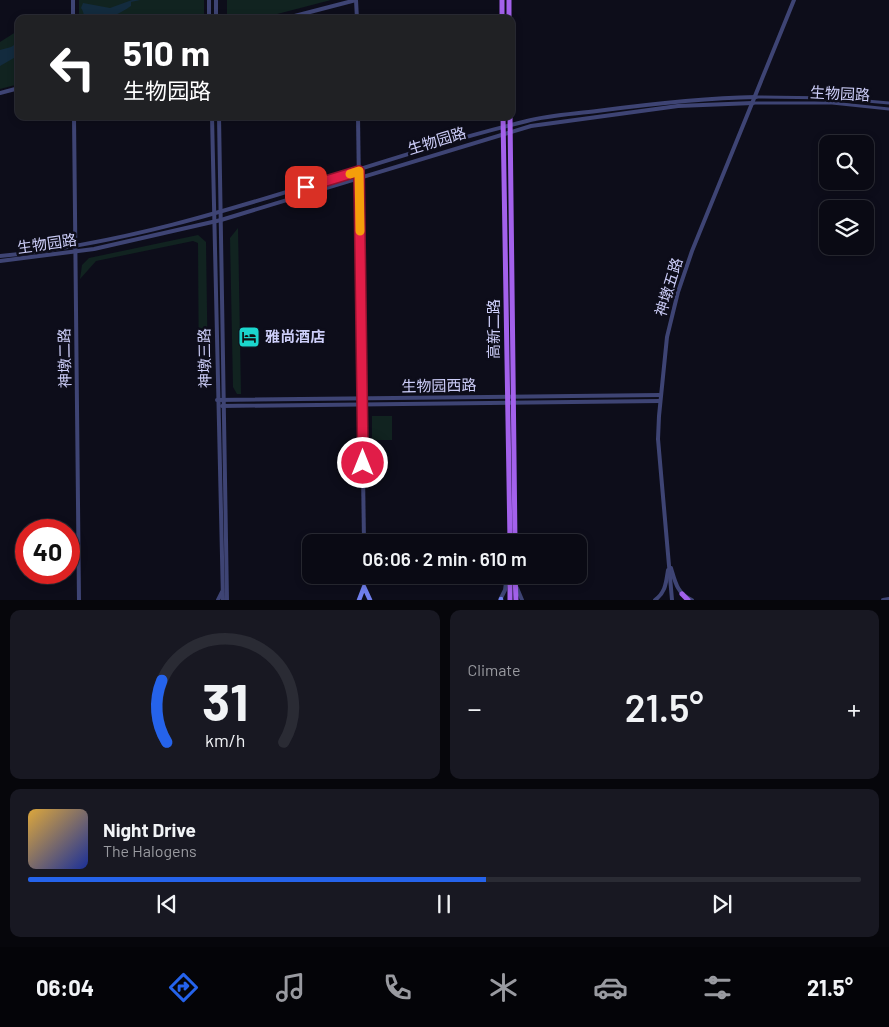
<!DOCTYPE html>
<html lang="en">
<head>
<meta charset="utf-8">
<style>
  body { margin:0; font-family:Barlow,"Noto Sans SC",sans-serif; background:#181822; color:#f1f3f6; height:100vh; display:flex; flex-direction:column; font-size:19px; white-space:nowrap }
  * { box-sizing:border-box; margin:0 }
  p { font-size:16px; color:#999aa0 }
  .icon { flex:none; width:28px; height:28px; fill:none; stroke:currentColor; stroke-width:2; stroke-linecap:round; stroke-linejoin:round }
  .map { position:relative; height:600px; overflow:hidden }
  .side { display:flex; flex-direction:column; gap:10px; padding:10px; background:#06060b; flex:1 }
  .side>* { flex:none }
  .top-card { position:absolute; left:15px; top:15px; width:500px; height:105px; border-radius:10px; box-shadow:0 2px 8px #0003,0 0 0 1px #2a2b34; background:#202124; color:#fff; overflow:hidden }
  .controls { position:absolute; left:819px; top:135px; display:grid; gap:10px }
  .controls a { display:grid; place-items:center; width:55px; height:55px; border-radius:10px; background:#0a0a14; box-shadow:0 2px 8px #0003,0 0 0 1px #2a2b34; font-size:25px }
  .speed { position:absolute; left:15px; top:519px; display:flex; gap:10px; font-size:25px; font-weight:700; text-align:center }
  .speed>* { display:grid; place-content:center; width:65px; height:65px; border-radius:50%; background:#0a0a14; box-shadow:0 2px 8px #0003,0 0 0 1px #2a2b34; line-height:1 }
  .speed .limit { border:8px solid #d22; background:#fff; color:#111 }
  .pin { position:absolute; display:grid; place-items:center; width:42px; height:42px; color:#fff; margin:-21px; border-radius:10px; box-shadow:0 2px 8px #0006 }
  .me { position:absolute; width:55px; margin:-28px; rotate:0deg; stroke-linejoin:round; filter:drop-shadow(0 0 4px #0008) }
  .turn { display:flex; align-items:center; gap:18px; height:105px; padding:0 25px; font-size:22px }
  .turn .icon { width:65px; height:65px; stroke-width:2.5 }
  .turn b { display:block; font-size:35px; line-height:42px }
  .big { font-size:38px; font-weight:600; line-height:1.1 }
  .side .tile { flex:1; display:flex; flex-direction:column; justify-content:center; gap:8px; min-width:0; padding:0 18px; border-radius:10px; background:#181822 }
  .side .dial { align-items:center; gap:0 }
  .dial svg { height:130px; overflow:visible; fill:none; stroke:#2a2b34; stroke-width:7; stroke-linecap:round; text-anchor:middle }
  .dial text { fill:#f1f3f6; stroke:none }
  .song { display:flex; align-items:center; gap:15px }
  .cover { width:60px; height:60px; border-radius:8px; background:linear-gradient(135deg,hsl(40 70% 55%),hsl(230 70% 35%)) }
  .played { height:5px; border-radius:2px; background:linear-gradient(90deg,#2563eb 55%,#2a2b34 55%) }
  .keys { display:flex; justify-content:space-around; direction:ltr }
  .heat { display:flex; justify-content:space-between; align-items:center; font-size:28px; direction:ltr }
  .side .tiles { flex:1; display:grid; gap:10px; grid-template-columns:1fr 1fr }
  .tile:last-child { grid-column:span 2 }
  .trip { position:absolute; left:302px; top:534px; width:285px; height:50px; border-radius:10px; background:#0a0a14; box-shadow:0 2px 8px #0003,0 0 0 1px #2a2b34; font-weight:600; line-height:50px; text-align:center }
  .tabs { display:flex; height:80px; justify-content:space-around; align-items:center; background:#040408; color:#999aa0 }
  .tabs .icon { width:35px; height:35px }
  .tabs .current { color:#2563eb }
  .tabs b { font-size:22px; color:#f1f3f6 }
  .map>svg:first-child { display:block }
</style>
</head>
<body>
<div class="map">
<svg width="889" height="600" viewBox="0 0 889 600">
  <rect width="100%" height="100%" fill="#0d0d1a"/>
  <!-- green -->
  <g fill="#112320">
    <rect x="79" y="0" width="125" height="19"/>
    <polygon points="227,0 331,0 258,19 227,19"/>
    <polygon points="19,30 19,84 0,89 0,42"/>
    <polygon points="238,228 241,394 237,394 233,387 230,238"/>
    <polygon points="198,235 206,242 208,381 199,390 198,243 193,241 96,261 80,279 82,265 89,258"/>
    <rect x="372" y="416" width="20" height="24"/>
  </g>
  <!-- water -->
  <g fill="#132b3e">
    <path d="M 132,0 L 140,0 L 131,2 L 131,6 C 123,12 92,29 84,15 C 83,13 83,10 81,8 L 83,3 L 110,8 Z"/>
    <polygon points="19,42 19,55 0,66 0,50 11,47"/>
  </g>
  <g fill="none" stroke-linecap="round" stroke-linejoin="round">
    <!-- minor -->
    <g stroke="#3e4474" stroke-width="3">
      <polyline points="756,97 833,98 889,103"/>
      <polyline points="753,103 832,103 889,109"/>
    </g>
    <!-- tertiary -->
    <g stroke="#3e4474" stroke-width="4">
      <polyline points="73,0 73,19"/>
      <polyline points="209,0 209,19"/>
      <polyline points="216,0 216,19"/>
      <polyline points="356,0 357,19"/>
      <polyline points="283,19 356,0"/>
      <polyline points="0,93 19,88"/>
      <polyline points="74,116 79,600"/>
      <polyline points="212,116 223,600"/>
      <polyline points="219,116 227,600"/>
      <polyline points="358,116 364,542"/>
      <path d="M 0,256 C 184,239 350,164 527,121 C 550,115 574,114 597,111 C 650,104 702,98 756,97"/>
      <polyline points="0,261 94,249 221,220 531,126 678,106 753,103"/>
      <polyline points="217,400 660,395"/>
      <polyline points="222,406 660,401"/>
      <path d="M 671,568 C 675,581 677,594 692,600"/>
      <polyline points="364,575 364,587"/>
      <polyline points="517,588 522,600"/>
      <polyline points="218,600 222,592"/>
      <polyline points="500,600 505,590 507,575"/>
      <path d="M 655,600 C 666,592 666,582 668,570"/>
      <polyline points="672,600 658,439 659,416 667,337 678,292 692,251 794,0"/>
      <polyline points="883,600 889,599"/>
    </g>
    <!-- secondary -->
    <g stroke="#707fed" stroke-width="4.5">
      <polyline points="359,600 364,587 370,600"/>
      <polyline points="501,600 501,599"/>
    </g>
    <!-- primary -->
    <g stroke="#a361eb" stroke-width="5">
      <polyline points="502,0 502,19"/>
      <polyline points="509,0 509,19"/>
      <polyline points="503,116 510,542"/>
      <polyline points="510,116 515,542"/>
      <polyline points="515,575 516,600"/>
      <polyline points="682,594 688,600"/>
      <polyline points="510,600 510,575"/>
    </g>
  </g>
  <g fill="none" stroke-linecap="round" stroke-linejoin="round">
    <!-- route casing -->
    <g stroke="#92132f" stroke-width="12">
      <polyline id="route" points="306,187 359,171 363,463"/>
    </g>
    <!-- route -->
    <use href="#route" stroke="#e11d48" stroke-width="9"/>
    <!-- slow -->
    <polyline stroke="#f59e0b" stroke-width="9" points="350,174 359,171 360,231"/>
  </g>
  <!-- icons -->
  <defs>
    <g id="hotel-square" transform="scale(1.125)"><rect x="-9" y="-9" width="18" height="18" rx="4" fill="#1bd6cd" stroke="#0d0d1a"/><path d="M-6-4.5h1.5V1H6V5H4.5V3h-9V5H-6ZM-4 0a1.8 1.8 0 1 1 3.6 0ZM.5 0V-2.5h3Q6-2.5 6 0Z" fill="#111"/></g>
  </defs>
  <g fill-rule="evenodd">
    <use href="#hotel-square" x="249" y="337"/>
  </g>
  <g text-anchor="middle" stroke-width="5" stroke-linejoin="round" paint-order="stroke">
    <!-- street labels -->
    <g font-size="15" fill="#cdcef9" stroke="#0d0d1a">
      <text transform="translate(840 94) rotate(3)" y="5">生物园路</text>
      <text transform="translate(437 141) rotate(-17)" y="5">生物园路</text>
      <text transform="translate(47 244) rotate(-8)" y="5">生物园路</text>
      <text transform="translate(669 287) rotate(-73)" y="5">神墩五路</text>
      <text transform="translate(494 329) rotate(-90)" y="5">高新二路</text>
      <text transform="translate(65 358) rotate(-91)" y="5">神墩二路</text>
      <text transform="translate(205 358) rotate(-91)" y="5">神墩三路</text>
      <text transform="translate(439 386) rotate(-1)" y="5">生物园西路</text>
    </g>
    <!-- poi labels -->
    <g font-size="15" font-weight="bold" fill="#cdcef9" stroke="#0d0d1a" text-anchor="start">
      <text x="265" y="342">雅尚酒店</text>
    </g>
  </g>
</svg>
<div class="controls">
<a><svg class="icon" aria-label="search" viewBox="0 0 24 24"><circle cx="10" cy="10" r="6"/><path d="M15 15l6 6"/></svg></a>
<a><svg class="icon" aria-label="layers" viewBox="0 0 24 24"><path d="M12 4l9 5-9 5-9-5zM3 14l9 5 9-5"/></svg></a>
</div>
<div class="speed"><div class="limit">40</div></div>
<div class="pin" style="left:306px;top:187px;background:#d93025"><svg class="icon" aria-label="arrive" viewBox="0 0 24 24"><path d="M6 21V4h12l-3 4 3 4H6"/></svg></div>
<svg class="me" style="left:363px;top:463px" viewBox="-20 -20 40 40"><circle r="17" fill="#e11d48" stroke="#fff" stroke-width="3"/><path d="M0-11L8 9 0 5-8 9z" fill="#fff"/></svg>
<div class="trip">06:06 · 2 min · 610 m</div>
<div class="top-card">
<div class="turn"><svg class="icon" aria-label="left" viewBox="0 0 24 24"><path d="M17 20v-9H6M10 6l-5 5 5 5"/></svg><div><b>510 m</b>生物园路</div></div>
</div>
</div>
<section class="side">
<div class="tiles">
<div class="tile dial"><svg viewBox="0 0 100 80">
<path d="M14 69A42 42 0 1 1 86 69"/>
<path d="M14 69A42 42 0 0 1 11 31" stroke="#2563eb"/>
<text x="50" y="56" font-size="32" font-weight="700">31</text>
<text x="50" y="72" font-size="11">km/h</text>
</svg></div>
<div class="tile"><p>Climate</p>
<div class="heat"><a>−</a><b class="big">21.5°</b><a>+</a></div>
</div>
<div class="tile">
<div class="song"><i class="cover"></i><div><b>Night Drive</b><p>The Halogens</p></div></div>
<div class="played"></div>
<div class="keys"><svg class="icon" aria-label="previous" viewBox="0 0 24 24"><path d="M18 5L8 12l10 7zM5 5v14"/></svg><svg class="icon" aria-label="pause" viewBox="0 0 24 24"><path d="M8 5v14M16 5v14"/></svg><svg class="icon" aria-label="next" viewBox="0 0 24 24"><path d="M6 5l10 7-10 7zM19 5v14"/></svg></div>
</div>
</div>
</section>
<nav class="tabs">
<b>06:04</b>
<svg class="icon current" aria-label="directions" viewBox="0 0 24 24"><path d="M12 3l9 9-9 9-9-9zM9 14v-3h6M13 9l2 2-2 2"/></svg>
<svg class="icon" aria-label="music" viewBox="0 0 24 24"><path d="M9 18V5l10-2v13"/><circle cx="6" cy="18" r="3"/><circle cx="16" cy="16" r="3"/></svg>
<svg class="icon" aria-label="phone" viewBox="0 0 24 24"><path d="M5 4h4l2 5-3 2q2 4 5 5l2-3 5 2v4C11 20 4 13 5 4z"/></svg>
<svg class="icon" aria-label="climate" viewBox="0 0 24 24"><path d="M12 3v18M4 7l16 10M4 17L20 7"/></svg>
<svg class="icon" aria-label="car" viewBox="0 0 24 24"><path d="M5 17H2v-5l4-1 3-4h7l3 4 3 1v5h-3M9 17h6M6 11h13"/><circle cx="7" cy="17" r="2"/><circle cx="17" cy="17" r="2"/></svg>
<svg class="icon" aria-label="filters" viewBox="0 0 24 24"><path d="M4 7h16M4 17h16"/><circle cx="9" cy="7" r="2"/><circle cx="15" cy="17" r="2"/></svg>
<b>21.5°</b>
</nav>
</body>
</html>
